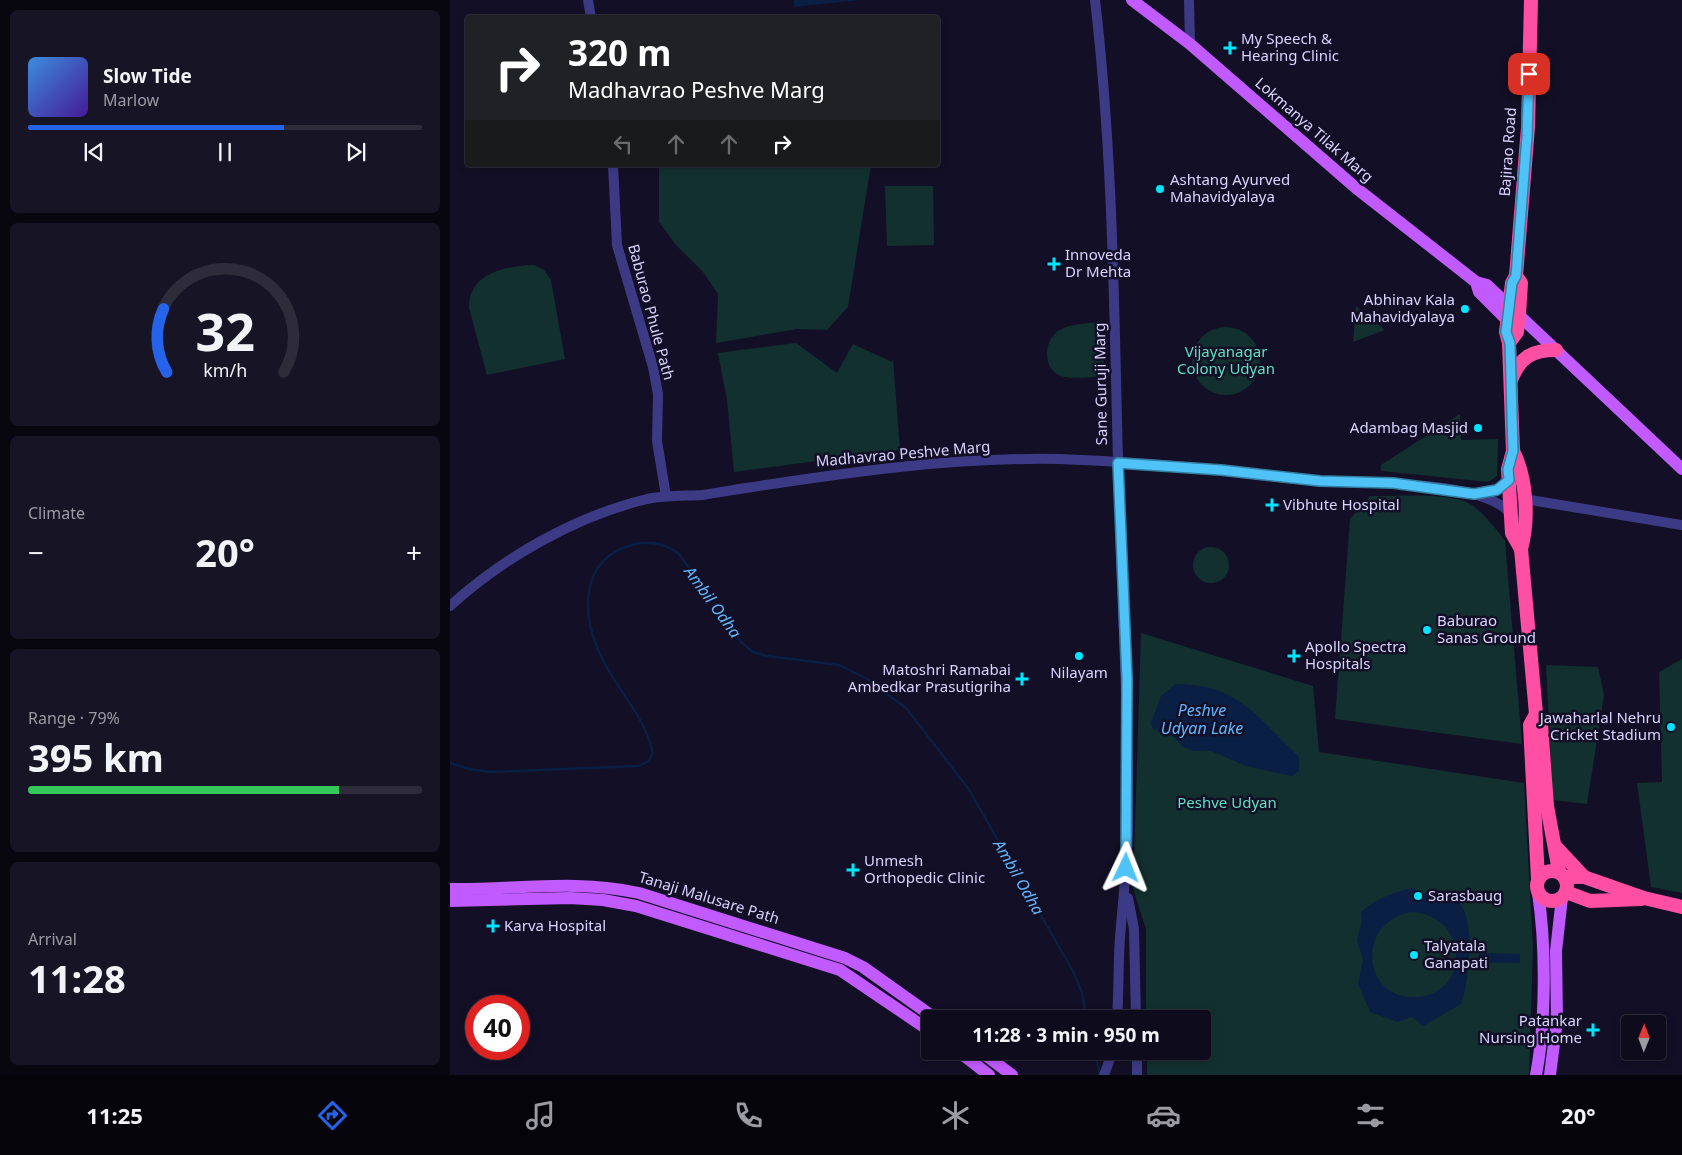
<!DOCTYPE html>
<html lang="en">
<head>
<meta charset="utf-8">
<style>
  body { margin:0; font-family:"Noto Sans",sans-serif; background:#171425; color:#f1f3f6; height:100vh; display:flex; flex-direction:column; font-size:19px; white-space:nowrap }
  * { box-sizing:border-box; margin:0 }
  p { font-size:16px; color:#9b9ba3 }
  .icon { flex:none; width:28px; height:28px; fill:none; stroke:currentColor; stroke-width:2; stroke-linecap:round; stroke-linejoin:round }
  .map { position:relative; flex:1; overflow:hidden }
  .drawer { display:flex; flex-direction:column; gap:10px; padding:10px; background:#08060f; width:450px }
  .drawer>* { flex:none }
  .guide { position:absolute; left:15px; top:15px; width:475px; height:152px; border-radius:5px; box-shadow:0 2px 8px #0003,0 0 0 1px #2e2b3b; background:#202124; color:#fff; overflow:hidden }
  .needle { width:32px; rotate:1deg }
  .buttons { position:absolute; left:1171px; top:1015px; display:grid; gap:10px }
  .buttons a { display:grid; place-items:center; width:45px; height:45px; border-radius:5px; background:#0e0b1c; box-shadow:0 2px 8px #0003,0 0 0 1px #2e2b3b; font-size:25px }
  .speed { position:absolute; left:15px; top:995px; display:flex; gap:10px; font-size:25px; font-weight:700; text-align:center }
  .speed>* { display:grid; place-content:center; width:65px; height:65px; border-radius:50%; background:#0e0b1c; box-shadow:0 2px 8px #0003,0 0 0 1px #2e2b3b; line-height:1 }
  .speed .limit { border:8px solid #d22; background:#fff; color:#111 }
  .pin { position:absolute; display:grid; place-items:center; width:42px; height:42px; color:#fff; margin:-21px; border-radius:10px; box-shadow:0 2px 8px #0006 }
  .me { position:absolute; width:55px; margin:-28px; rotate:2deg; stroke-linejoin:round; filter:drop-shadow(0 0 4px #0008) }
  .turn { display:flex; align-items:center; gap:18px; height:105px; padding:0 20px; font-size:22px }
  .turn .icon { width:65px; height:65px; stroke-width:2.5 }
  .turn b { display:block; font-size:35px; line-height:42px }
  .lanes { display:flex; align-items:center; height:48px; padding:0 20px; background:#0003; justify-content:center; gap:25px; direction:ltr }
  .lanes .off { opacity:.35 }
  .big { font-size:38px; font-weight:700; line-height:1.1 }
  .drawer .card { flex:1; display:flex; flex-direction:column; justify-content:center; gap:8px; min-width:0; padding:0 18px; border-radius:8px; background:#171425 }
  .drawer .dial { align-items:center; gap:0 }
  .dial svg { height:130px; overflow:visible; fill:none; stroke:#2e2b3b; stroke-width:7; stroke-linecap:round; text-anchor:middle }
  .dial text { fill:#f1f3f6; stroke:none }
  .song { display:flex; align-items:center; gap:15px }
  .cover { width:60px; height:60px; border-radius:8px; background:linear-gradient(135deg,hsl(210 70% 55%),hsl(260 70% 35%)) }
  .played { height:5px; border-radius:2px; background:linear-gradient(90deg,#2563eb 65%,#2e2b3b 65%) }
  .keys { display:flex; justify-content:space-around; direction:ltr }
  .heat { display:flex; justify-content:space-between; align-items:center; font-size:28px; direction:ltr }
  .charge { height:8px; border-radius:4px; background:linear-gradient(90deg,#34c759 79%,#2e2b3b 0) }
  .trip { position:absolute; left:471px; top:1010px; width:290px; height:50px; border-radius:5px; background:#0e0b1c; box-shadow:0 2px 8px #0003,0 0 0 1px #2e2b3b; font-weight:700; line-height:50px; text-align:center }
  .tabs { display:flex; height:80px; justify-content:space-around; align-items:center; background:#06040b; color:#9b9ba3 }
  .tabs .icon { width:35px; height:35px }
  .tabs .selected { color:#2563eb }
  .tabs b { font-size:22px; color:#f1f3f6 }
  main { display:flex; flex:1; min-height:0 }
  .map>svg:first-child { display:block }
</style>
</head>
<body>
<main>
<section class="drawer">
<div class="card">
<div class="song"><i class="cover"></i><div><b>Slow Tide</b><p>Marlow</p></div></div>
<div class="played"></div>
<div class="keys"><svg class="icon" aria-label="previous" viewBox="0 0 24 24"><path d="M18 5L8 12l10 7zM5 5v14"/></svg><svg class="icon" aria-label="pause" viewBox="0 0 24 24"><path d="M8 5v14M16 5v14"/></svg><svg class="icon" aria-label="next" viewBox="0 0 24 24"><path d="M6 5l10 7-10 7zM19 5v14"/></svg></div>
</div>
<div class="card dial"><svg viewBox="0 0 100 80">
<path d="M14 69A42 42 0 1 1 86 69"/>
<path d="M14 69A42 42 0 0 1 12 30" stroke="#2563eb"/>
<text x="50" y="56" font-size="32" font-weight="700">32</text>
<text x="50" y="72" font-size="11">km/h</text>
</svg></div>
<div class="card"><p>Climate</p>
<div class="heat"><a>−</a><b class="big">20°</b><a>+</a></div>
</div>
<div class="card"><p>Range · 79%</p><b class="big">395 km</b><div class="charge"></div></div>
<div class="card"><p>Arrival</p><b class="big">11:28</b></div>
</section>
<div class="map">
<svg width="1232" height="1075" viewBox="0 0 1232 1075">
  <rect width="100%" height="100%" fill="#130f26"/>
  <!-- green -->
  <g fill="#12302f">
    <polygon points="209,165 421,165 398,307 377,330 347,329 266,343 268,294 253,272 226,245 209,222"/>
    <polygon points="435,186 483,186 484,245 437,246"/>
    <path d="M 84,265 L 94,270 L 101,280 L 115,359 L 37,375 L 19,308 C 18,273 56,266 84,265 Z"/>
    <polygon points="906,306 935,330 903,342"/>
    <path d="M 654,322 L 654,376 C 641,377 627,379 615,377 C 593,374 592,342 608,331 C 621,323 640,323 654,322 Z"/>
    <circle cx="776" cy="361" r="34"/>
    <polygon points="346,343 387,373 403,344 442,362 443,359 450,450 284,472 277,400 268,353"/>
    <polygon points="1010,414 1011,440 1048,439 1047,476 1038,482 931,471 931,465"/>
    <path d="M 920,496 C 946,496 990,493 1014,501 C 1029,506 1046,529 1055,541 L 1072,744 L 885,719 L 900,519 Z"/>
    <circle cx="761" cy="565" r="18"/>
    <polygon points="691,633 863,686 869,752 1074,783 1083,948 1079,1075 697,1075 697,1051 752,1051 752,1019 696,1019 696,929 683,889"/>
    <polygon points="1232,659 1232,893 1201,887 1187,783 1212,782 1209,672"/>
    <polygon points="1096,665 1148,667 1154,695 1137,804 1103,800"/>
  </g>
  <!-- water -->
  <g fill="#0a1f44" fill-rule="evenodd">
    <polygon points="344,0 411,0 344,7"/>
    <path d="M 726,684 C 789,684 807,718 849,757 L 849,771 L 842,776 L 796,766 L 761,751 L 744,751 L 733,747 L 724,737 L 703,729 L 701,723 L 711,696 Z"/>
    <path d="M 962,888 C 966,889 969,892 973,893 C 978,894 983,891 988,892 C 991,893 1007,901 1009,903 C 1026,919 1019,984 1011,1004 L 973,1026 L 962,1017 L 947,1022 L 920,1012 L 908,984 L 913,960 L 907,940 L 912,920 L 911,912 C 925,899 944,892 962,888 ZM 961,912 C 1018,914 1022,993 967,997 C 913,1001 904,923 961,912 Z"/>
    <polygon points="1029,953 1070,954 1070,963 1028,962"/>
  </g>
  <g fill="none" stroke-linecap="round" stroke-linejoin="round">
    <!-- stream -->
    <g stroke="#0a1f44" stroke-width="2.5">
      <path d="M 0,763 L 19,769 L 40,772 L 189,766 L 199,761 L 203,753 C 195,715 164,687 149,652 C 131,611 131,559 182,545 C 200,540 215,543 229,554 L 291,642 L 303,652 L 317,656 L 389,665 L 417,679 L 456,708 L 518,788 L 624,973 L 632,993 L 637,1019"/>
      <polyline points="644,1051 650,1074"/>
    </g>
    <!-- minor -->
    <g stroke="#3d3a85" stroke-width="10">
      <polyline points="138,0 141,18"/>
      <path d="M 645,0 C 663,153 664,307 668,461 C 671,584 679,706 678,829 C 677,866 673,901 670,937 C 668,964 669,991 667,1019"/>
      <polyline points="739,0 740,44"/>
      <polyline points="163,165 167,245 203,367 208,394 207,441 216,496"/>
      <polyline points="1025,494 1047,490 1059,480"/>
      <polyline points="1074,499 1232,525"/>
      <path d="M 0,606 C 54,557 126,516 197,499 C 216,495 234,496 252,495 C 267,493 282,490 296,488 C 400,472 504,457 610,459 C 664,461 722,465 776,471 C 807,474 838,479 869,481 C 913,484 1033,479 1061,514"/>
      <polyline points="678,898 684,929 686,1019"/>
      <polyline points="687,1051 687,1075"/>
      <polyline points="654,1075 663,1051"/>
    </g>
    <!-- major -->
    <g stroke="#c25bff" stroke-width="12">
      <polyline points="682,0 740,44 906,188 1026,282 1037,285 1232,469"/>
      <polyline points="1026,282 1029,292 1057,320"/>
      <path d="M 0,889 C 64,890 126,879 189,893 L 395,958 L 413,967 L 486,1019"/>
      <polyline points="0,901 120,898 153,900 186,906 390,970 480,1031"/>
      <polyline points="508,1051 539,1075"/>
      <polyline points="530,1051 562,1075"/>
      <path d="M 1086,1075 C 1096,1023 1096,945 1088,893"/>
      <polyline points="1100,1075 1107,1020 1106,951 1112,897"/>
    </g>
    <!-- highway -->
    <g stroke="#ff4fa3" stroke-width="14">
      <polyline points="1081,0 1078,127 1066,276 1062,283 1056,332 1059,343 1063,451 1058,469 1062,533 1071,549 1086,714 1091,724 1097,806 1109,871"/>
      <polyline points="1059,343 1067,332 1069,314 1071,283 1066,276"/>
      <path d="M 1061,380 C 1070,357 1082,350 1106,350"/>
      <path d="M 1063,451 C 1077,479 1079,520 1071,549"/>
      <polyline points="1086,714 1080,725 1088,879"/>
      <polyline points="1105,846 1134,877"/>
      <circle cx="1102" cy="886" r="15"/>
      <polyline points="1115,877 1134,877 1194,898 1232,907"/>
      <polyline points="1116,892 1140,901 1191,899"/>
    </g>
  </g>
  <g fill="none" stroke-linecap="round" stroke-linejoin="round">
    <!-- route casing -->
    <g stroke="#337fa1" stroke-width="12">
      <polyline id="route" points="676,868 677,678 668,463 771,470 870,481 943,483 1024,494 1047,490 1059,480 1058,469 1063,451 1060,343 1056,332 1062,283 1066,276 1077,136 1079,74"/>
    </g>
    <!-- route -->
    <use href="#route" stroke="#4fc3f7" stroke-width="9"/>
  </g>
  <!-- markers -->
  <g fill="#00e5ff" stroke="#130f26" stroke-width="2">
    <path d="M777.5 40.5h5v5h5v5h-5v5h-5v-5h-5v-5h5z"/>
    <circle cx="710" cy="189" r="5"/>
    <path d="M601.5 256.5h5v5h5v5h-5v5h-5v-5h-5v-5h5z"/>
    <circle cx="1015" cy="309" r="5"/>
    <circle cx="1028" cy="428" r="5"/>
    <path d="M819.5 497.5h5v5h5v5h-5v5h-5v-5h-5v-5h5z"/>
    <circle cx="977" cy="630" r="5"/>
    <circle cx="629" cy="656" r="5"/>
    <path d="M841.5 648.5h5v5h5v5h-5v5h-5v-5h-5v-5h5z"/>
    <path d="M569.5 671.5h5v5h5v5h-5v5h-5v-5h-5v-5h5z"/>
    <circle cx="1221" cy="727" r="5"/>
    <path d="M400.5 862.5h5v5h5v5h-5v5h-5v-5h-5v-5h5z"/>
    <circle cx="968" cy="896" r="5"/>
    <path d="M40.5 918.5h5v5h5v5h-5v5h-5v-5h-5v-5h5z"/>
    <circle cx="964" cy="955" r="5"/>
    <path d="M1140.5 1022.5h5v5h5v5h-5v5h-5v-5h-5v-5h5z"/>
  </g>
  <g text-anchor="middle" stroke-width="5" stroke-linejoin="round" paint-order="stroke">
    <!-- poi labels -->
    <g font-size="15" fill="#d9d4ff" stroke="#130f26" text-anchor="start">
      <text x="791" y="44">My Speech &amp;<tspan x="791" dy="17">Hearing Clinic</tspan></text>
      <text x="720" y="185">Ashtang Ayurved<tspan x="720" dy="17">Mahavidyalaya</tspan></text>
      <text x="615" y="260">Innoveda<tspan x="615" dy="17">Dr Mehta</tspan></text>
      <text x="1005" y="305" text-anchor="end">Abhinav Kala<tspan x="1005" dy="17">Mahavidyalaya</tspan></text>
      <text x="1018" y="433" text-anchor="end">Adambag Masjid</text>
      <text x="833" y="510">Vibhute Hospital</text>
      <text x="987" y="626">Baburao<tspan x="987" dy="17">Sanas Ground</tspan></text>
      <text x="855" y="652">Apollo Spectra<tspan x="855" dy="17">Hospitals</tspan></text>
      <text x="561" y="675" text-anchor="end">Matoshri Ramabai<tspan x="561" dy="17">Ambedkar Prasutigriha</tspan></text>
      <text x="629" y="678" text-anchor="middle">Nilayam</text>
      <text x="1211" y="723" text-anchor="end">Jawaharlal Nehru<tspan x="1211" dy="17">Cricket Stadium</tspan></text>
      <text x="414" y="866">Unmesh<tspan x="414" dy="17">Orthopedic Clinic</tspan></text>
      <text x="978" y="901">Sarasbaug</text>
      <text x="54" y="931">Karva Hospital</text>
      <text x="974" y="951">Talyatala<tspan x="974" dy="17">Ganapati</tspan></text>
      <text x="1132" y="1026" text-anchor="end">Patankar<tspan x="1132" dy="17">Nursing Home</tspan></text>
    </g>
    <!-- street labels -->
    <g font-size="15" fill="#d9d4ff" stroke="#130f26">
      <text transform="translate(864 130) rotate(41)" y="5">Lokmanya Tilak Marg</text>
      <text transform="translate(1058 152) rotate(-86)" y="5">Bajirao Road</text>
      <text transform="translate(201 312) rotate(75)" y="5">Baburao Phule Path</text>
      <text transform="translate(651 384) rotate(-91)" y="5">Sane Guruji Marg</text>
      <text transform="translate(453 454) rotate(-5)" y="5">Madhavrao Peshve Marg</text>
      <text transform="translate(259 898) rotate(17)" y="5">Tanaji Malusare Path</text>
    </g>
    <!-- park labels -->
    <g font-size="15" fill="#5fe0c0" stroke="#130f26">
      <text x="776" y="357">Vijayanagar<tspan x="776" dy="17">Colony Udyan</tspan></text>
      <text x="777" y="808">Peshve Udyan</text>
    </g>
    <!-- water labels -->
    <g font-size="16" font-style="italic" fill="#62b6ff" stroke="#130f26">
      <text transform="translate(263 602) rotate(54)" y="6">Ambil Odha</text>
      <text x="752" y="716">Peshve<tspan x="752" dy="18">Udyan Lake</tspan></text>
      <text transform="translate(569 877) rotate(60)" y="6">Ambil Odha</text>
    </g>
  </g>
</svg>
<div class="buttons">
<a><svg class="needle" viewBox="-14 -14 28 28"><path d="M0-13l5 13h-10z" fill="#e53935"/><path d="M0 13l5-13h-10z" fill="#9b9ba3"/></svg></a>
</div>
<div class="speed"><div class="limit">40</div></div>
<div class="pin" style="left:1079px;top:74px;background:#d93025"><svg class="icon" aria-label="arrive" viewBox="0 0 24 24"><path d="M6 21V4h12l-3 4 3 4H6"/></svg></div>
<svg class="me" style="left:676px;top:868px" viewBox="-20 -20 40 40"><path d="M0-17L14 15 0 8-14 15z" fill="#4fc3f7" stroke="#fff" stroke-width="4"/></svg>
<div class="trip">11:28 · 3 min · 950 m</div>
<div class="guide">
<div class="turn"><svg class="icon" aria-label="right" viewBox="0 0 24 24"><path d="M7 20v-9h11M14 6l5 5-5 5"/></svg><div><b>320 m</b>Madhavrao Peshve Marg</div></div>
<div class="lanes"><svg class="icon off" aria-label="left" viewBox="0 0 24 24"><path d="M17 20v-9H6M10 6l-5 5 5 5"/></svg><svg class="icon off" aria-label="ahead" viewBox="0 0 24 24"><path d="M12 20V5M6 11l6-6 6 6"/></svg><svg class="icon off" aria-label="ahead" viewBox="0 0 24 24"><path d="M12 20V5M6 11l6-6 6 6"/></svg><svg class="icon" aria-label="right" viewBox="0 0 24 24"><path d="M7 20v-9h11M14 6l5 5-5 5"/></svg></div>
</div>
</div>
</main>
<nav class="tabs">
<b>11:25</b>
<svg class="icon selected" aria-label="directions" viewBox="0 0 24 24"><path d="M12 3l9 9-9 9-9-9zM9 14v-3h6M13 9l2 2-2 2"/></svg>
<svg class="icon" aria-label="music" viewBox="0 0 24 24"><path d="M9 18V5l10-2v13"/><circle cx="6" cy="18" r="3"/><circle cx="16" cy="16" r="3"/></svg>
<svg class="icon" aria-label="phone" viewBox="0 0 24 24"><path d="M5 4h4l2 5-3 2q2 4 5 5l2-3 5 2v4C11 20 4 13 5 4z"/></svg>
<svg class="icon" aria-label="climate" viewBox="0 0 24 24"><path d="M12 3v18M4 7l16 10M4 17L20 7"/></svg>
<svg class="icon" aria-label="car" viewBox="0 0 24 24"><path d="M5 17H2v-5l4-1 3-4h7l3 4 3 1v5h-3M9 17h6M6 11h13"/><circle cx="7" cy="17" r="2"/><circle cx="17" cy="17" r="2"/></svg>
<svg class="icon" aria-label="filters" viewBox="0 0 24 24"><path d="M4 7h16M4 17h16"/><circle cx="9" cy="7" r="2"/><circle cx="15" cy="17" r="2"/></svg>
<b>20°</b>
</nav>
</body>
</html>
